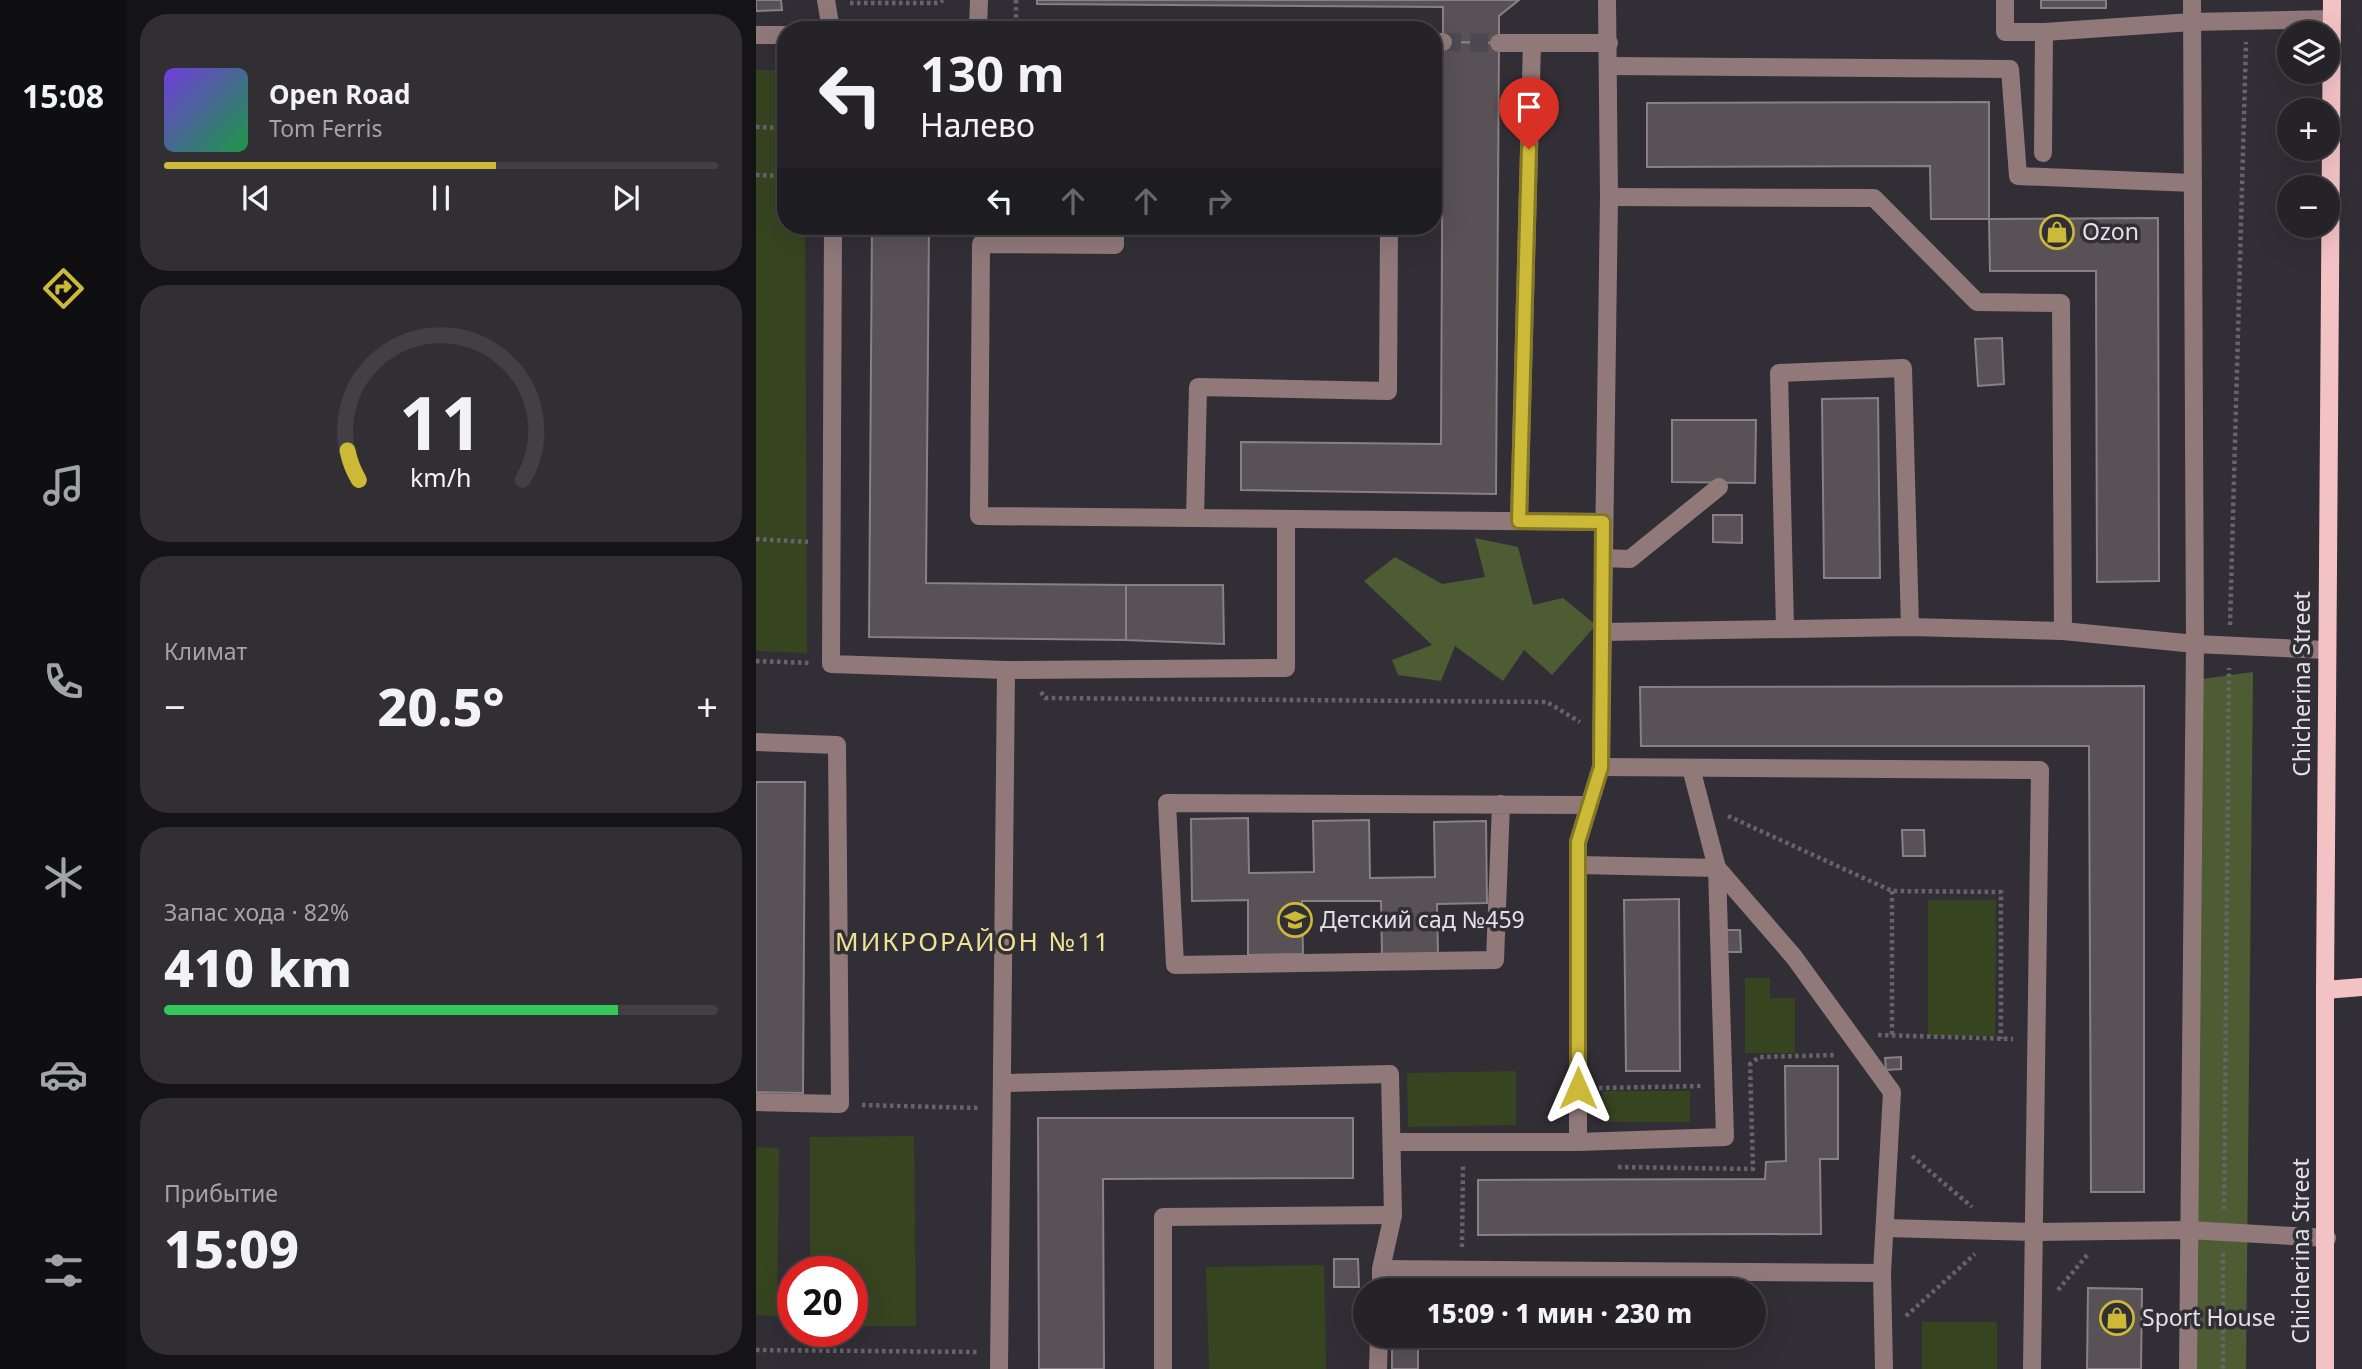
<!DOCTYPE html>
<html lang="ru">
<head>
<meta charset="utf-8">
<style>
  body { margin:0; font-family:"Noto Sans",sans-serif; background:#312f34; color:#f1f3f6; height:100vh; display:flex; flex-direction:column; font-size:26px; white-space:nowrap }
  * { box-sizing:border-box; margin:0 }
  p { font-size:23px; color:#a3a4a8 }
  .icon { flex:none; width:38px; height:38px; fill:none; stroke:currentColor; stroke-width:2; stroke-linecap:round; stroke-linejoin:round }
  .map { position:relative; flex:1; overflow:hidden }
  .drawer { display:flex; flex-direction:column; gap:14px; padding:14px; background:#141316; width:630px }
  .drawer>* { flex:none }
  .hud { position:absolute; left:21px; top:21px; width:665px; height:214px; border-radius:28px; box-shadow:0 7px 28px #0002,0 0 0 2px #424045; background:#252328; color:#f1f3f6; overflow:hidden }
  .tools { position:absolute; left:1521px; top:21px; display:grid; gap:14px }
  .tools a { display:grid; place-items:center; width:63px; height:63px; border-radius:50%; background:#252328; box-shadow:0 7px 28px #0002,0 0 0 2px #424045; font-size:35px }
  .speed { position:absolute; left:21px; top:1256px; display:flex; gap:14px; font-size:35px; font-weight:700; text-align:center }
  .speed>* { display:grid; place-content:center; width:91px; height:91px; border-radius:50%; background:#252328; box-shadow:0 7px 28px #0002,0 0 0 2px #424045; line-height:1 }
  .speed .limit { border:10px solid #d22; background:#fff; color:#111 }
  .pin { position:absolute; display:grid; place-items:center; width:60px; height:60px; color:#fff; margin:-72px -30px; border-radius:50% 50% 50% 0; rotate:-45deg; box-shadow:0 0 7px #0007 }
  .pin .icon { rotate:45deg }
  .me { position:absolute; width:77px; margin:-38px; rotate:0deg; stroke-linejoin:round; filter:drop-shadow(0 0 5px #0008) }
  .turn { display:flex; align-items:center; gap:24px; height:147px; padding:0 28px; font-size:32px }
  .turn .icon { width:91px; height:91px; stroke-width:2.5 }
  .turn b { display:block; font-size:49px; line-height:60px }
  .lanes { display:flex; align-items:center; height:66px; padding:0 28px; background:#0003; justify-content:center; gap:35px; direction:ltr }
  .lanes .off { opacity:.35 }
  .big { font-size:52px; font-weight:800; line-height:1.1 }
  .drawer .widget { flex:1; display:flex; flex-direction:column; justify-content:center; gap:10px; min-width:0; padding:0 24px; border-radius:28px; background:#312f34 }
  .drawer .dial { align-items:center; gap:0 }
  .dial svg { height:182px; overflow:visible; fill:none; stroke:#424045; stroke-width:7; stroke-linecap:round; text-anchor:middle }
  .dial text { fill:#f1f3f6; stroke:none }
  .song { display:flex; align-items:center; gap:21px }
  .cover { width:84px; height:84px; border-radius:10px; background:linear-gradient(135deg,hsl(260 70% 55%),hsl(140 70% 35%)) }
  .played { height:7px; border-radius:4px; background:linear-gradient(90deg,#cdb938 60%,#424045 60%) }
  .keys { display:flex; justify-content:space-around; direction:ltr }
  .heat { display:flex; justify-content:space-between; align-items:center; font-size:38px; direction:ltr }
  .charge { height:10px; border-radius:5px; background:linear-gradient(90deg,#34c759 82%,#424045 0) }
  .trip { position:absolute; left:597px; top:1278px; width:413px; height:70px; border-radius:35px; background:#252328; box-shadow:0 7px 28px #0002,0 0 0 2px #424045; font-weight:800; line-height:70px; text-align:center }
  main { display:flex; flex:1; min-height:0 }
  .tabs { display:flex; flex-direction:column; width:126px; justify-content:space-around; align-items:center; background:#0f0e10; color:#a3a4a8 }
  .tabs .icon { width:49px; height:49px }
  .tabs .on { color:#cdb938 }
  .tabs b { font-size:32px; color:#f1f3f6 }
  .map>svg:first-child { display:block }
</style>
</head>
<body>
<main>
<nav class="tabs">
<b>15:08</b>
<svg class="icon on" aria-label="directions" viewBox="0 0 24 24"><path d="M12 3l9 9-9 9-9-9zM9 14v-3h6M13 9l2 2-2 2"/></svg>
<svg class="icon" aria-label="music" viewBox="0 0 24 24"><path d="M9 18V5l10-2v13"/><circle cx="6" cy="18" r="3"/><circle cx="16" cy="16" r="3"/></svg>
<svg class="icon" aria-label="phone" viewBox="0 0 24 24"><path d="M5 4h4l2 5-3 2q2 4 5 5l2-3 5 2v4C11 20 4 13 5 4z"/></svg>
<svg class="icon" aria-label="climate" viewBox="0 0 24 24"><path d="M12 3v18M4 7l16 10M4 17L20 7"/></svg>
<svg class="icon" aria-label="car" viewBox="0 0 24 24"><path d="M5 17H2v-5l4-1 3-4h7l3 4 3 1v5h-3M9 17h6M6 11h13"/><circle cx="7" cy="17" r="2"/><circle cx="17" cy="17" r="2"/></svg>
<svg class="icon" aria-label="filters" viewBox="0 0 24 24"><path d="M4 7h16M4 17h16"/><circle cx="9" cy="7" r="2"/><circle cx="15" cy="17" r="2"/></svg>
</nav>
<section class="drawer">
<div class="widget">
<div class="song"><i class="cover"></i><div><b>Open Road</b><p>Tom Ferris</p></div></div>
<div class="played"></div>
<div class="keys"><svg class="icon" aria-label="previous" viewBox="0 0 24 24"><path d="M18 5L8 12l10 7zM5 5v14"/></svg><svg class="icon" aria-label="pause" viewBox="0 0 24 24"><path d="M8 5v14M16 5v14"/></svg><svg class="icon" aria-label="next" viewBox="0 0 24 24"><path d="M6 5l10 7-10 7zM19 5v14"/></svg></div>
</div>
<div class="widget dial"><svg viewBox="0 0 100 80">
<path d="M14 69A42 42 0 1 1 86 69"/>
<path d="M14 69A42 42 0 0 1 9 56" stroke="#cdb938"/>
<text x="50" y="56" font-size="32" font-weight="700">11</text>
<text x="50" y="72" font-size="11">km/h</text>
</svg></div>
<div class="widget"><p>Климат</p>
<div class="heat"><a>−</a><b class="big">20.5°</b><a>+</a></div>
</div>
<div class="widget"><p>Запас хода · 82%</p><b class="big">410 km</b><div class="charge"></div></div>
<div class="widget"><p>Прибытие</p><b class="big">15:09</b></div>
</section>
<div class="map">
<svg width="1606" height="1369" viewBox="0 0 1606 1369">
  <rect width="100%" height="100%" fill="#312f35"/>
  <!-- green -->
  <g fill="#374420">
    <polygon points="0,70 30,70 30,226 49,226 51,653 0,651"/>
    <polygon points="1172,900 1240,900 1239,1036 1172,1036"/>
    <polygon points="989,978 1014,978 1014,998 1039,998 1039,1053 989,1053"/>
    <polygon points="760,1071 760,1125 652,1127 651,1073"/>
    <rect x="846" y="1091" width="88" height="31"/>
    <polygon points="158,1136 160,1326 96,1326 96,1272 54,1272 54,1137"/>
    <polygon points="0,1147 23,1148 21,1316 0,1315"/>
    <polygon points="568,1265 570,1369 453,1369 450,1267"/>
    <rect x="1166" y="1322" width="75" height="47"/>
  </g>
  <!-- forest -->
  <g fill="#4d5c32">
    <polygon points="719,538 762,547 777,605 807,598 840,625 796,675 768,650 747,681 699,646 685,681 642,675 636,660 676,645 608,581 639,557 686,584 729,577"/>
    <polygon points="1497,672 1490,1369 1440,1369 1446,679"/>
  </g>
  <!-- building -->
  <g fill="#585155" stroke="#888084" stroke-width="2">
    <polygon points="0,0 25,0 26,10 0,11"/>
    <polygon points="281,0 763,0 743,16 743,43 687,42 687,7 281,4"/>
    <rect x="1285" y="0" width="65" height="8"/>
    <polygon points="687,42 743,43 740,494 485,490 485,442 685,444"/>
    <polygon points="1233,102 1233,219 1175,219 1174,166 891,167 891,103"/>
    <polygon points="1402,218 1403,581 1341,582 1340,271 1234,271 1233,219"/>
    <polygon points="116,226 173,226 170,583 370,585 370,640 113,637"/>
    <polygon points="1246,338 1248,384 1222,386 1219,339"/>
    <polygon points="1122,398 1124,578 1068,578 1066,399"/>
    <polygon points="916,420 1000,420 999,483 916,482"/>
    <polygon points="957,515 986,515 986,543 957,542"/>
    <polygon points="370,585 467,585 468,644 370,640"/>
    <polygon points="1388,686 1388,1192 1335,1192 1333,746 885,746 884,687"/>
    <polygon points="0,782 49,782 47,1093 0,1092"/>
    <polygon points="492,818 493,873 558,872 557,821 613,820 614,878 679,877 678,822 730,821 731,903 681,904 682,954 626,955 625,901 546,901 547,954 492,955 492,900 436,901 435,819"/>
    <polygon points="1146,830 1168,830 1169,856 1147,856"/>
    <polygon points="923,899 924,1071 870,1071 868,900"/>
    <polygon points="970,930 984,930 985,952 971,952"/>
    <polygon points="1145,1057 1145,1069 1130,1070 1129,1058"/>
    <polygon points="1029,1066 1082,1066 1082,1159 1064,1159 1065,1234 722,1235 722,1180 1009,1179 1010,1162 1030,1161"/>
    <polygon points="282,1118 597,1118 597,1178 347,1179 348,1369 283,1369"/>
    <polygon points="578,1259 602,1259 603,1287 578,1287"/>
    <polygon points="1332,1288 1386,1289 1385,1369 1331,1369"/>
    <rect x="636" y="1335" width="26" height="34"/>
  </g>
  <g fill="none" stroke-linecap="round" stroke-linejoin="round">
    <!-- minor-tunnel -->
    <polyline stroke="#4c4a50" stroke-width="18" stroke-dasharray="18 9" stroke-linecap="butt" points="687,42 743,43"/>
    <!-- path -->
    <g stroke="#66646a" stroke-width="4.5" stroke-dasharray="3.5 3.5" stroke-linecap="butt">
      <polyline points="260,0 260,30"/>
      <polyline points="94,3 182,3 187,0"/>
      <polyline points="0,127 30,128"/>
      <polyline points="0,175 30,176"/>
      <polyline points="0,539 52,542"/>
      <polyline points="1474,625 1490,42"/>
      <polyline points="0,661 53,663"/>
      <polyline points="285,692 289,698 791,702 824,722"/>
      <polyline points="972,816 1136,891 1245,892 1245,1039"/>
      <polyline points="1136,891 1136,1035"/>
      <polyline points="1122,1035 1257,1039"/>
      <polyline points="993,1065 1003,1057 1080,1055"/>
      <polyline points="843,1088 946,1086"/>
      <polyline points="106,1105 223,1108"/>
      <polyline points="1156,1156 1216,1207"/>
      <polyline points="862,1167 997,1169 994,1064"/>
      <polyline points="1468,1209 1473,668"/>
      <polyline points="706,1247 707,1165"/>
      <polyline points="1467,1253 1467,1369"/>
      <polyline points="1302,1290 1332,1254"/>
      <polyline points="1150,1316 1219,1254"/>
      <polyline points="0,1350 221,1352"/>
    </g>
    <!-- minor -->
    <g stroke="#91797a" stroke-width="18">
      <polyline points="70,0 75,30"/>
      <polyline points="1249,0 1249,32 1288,32 1436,22 1576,19"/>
      <polyline points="222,30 223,0"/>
      <polyline points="0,35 30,35"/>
      <polyline points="677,42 687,42"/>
      <polyline points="743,43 853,43"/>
      <polyline points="853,66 1254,69 1262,176 1437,183"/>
      <polyline points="1287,153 1288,32"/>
      <polyline points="853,197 1118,198 1221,302 1305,303 1307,631"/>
      <polyline points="77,226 75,664 250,670 530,668 530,519"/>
      <polyline points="359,226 359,245 225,244 223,516 847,522"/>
      <polyline points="439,518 442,387 632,391 633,226"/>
      <polyline points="763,521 776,43"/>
      <polyline points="847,558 874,559 963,487"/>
      <polyline points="1029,628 1023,373 1147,368 1154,627"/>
      <polyline points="847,632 1154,627 1307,631 1439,644 1570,650"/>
      <polyline points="0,742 81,745 84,1104 0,1102"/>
      <polyline points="845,767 1284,770 1276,1369"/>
      <polyline points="745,804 739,960 419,965 411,803 833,805"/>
      <polyline points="822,865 961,868 1038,957 1136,1092 1126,1273 1128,1369"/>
      <polyline points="249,1083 634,1074 637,1215 625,1269 625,1290"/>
      <polyline points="638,1142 822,1142 822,842 845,767 853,197 851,0"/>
      <polyline points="822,1142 969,1137 961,868 935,768"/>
      <polyline points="1130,1228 1278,1232 1433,1230 1571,1238"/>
      <polyline points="625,1269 1126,1273"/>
      <polyline points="243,1369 250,670"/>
      <polyline points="407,1369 407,1217 637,1215"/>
      <polyline points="622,1369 623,1335"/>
      <polyline points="1432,1369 1439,644 1436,0"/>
    </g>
    <!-- major -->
    <g stroke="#f3c2c5" stroke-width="18">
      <polyline points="1569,990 1606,987"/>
      <polyline points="1569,1369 1569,990 1576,0"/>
    </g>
  </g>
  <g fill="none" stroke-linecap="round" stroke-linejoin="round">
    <!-- route casing -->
    <g stroke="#857824" stroke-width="18">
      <polyline id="route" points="773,149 763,521 847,522 845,767 822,842 822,1088"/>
    </g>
    <!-- route -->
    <use href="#route" stroke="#cdb938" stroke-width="12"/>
  </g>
  <!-- icons -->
  <defs>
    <g id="shop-ring" transform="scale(1.75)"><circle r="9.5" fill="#312f35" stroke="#cdb938" stroke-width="1.5"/><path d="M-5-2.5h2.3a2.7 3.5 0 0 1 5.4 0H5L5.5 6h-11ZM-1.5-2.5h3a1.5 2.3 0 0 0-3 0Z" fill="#cdb938"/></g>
    <g id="school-ring" transform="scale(1.75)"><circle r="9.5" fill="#312f35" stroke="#cdb938" stroke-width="1.5"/><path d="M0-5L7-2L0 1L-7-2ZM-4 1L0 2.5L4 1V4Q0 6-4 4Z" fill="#cdb938"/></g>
  </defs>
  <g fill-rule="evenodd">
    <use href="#shop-ring" x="1301" y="232"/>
    <use href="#school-ring" x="539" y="920"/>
    <use href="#shop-ring" x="1361" y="1318"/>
  </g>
  <g text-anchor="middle" stroke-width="7" stroke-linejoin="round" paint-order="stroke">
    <!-- poi labels -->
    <g font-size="23" fill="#e2e1e6" stroke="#312f35" text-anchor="start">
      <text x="1326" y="240">Ozon</text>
      <text x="564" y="928">Детский сад №459</text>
      <text x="1386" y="1326">Sport House</text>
    </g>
    <!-- street labels -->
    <g font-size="23" fill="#e2e1e6" stroke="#312f35">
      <text transform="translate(1546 684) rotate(-90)" y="8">Chicherina Street</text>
      <text transform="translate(1545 1251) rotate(-90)" y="8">Chicherina Street</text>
    </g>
    <!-- quarter labels -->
    <g font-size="26" letter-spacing="2" fill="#efe293" stroke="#312f35">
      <text x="217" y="951">МИКРОРАЙОН №11</text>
    </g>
  </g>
</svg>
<div class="tools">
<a><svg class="icon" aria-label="layers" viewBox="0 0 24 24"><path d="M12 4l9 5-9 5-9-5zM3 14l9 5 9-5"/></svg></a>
<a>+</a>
<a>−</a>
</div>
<div class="speed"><div class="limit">20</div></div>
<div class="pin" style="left:773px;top:149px;background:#d93025"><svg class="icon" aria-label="arrive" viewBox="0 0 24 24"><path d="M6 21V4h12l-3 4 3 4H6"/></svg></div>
<svg class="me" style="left:822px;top:1088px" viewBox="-20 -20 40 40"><path d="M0-17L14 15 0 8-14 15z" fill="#cdb938" stroke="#fff" stroke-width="4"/></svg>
<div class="trip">15:09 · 1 мин · 230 m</div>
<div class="hud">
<div class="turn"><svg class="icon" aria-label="left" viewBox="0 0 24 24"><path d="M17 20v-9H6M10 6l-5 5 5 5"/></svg><div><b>130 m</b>Налево</div></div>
<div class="lanes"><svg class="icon" aria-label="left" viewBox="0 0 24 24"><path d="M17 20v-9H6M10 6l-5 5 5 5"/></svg><svg class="icon off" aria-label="ahead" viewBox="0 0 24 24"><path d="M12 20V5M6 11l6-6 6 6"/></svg><svg class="icon off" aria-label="ahead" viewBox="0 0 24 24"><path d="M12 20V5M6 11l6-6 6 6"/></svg><svg class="icon off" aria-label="right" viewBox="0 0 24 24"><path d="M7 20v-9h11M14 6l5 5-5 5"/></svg></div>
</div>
</div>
</main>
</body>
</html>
